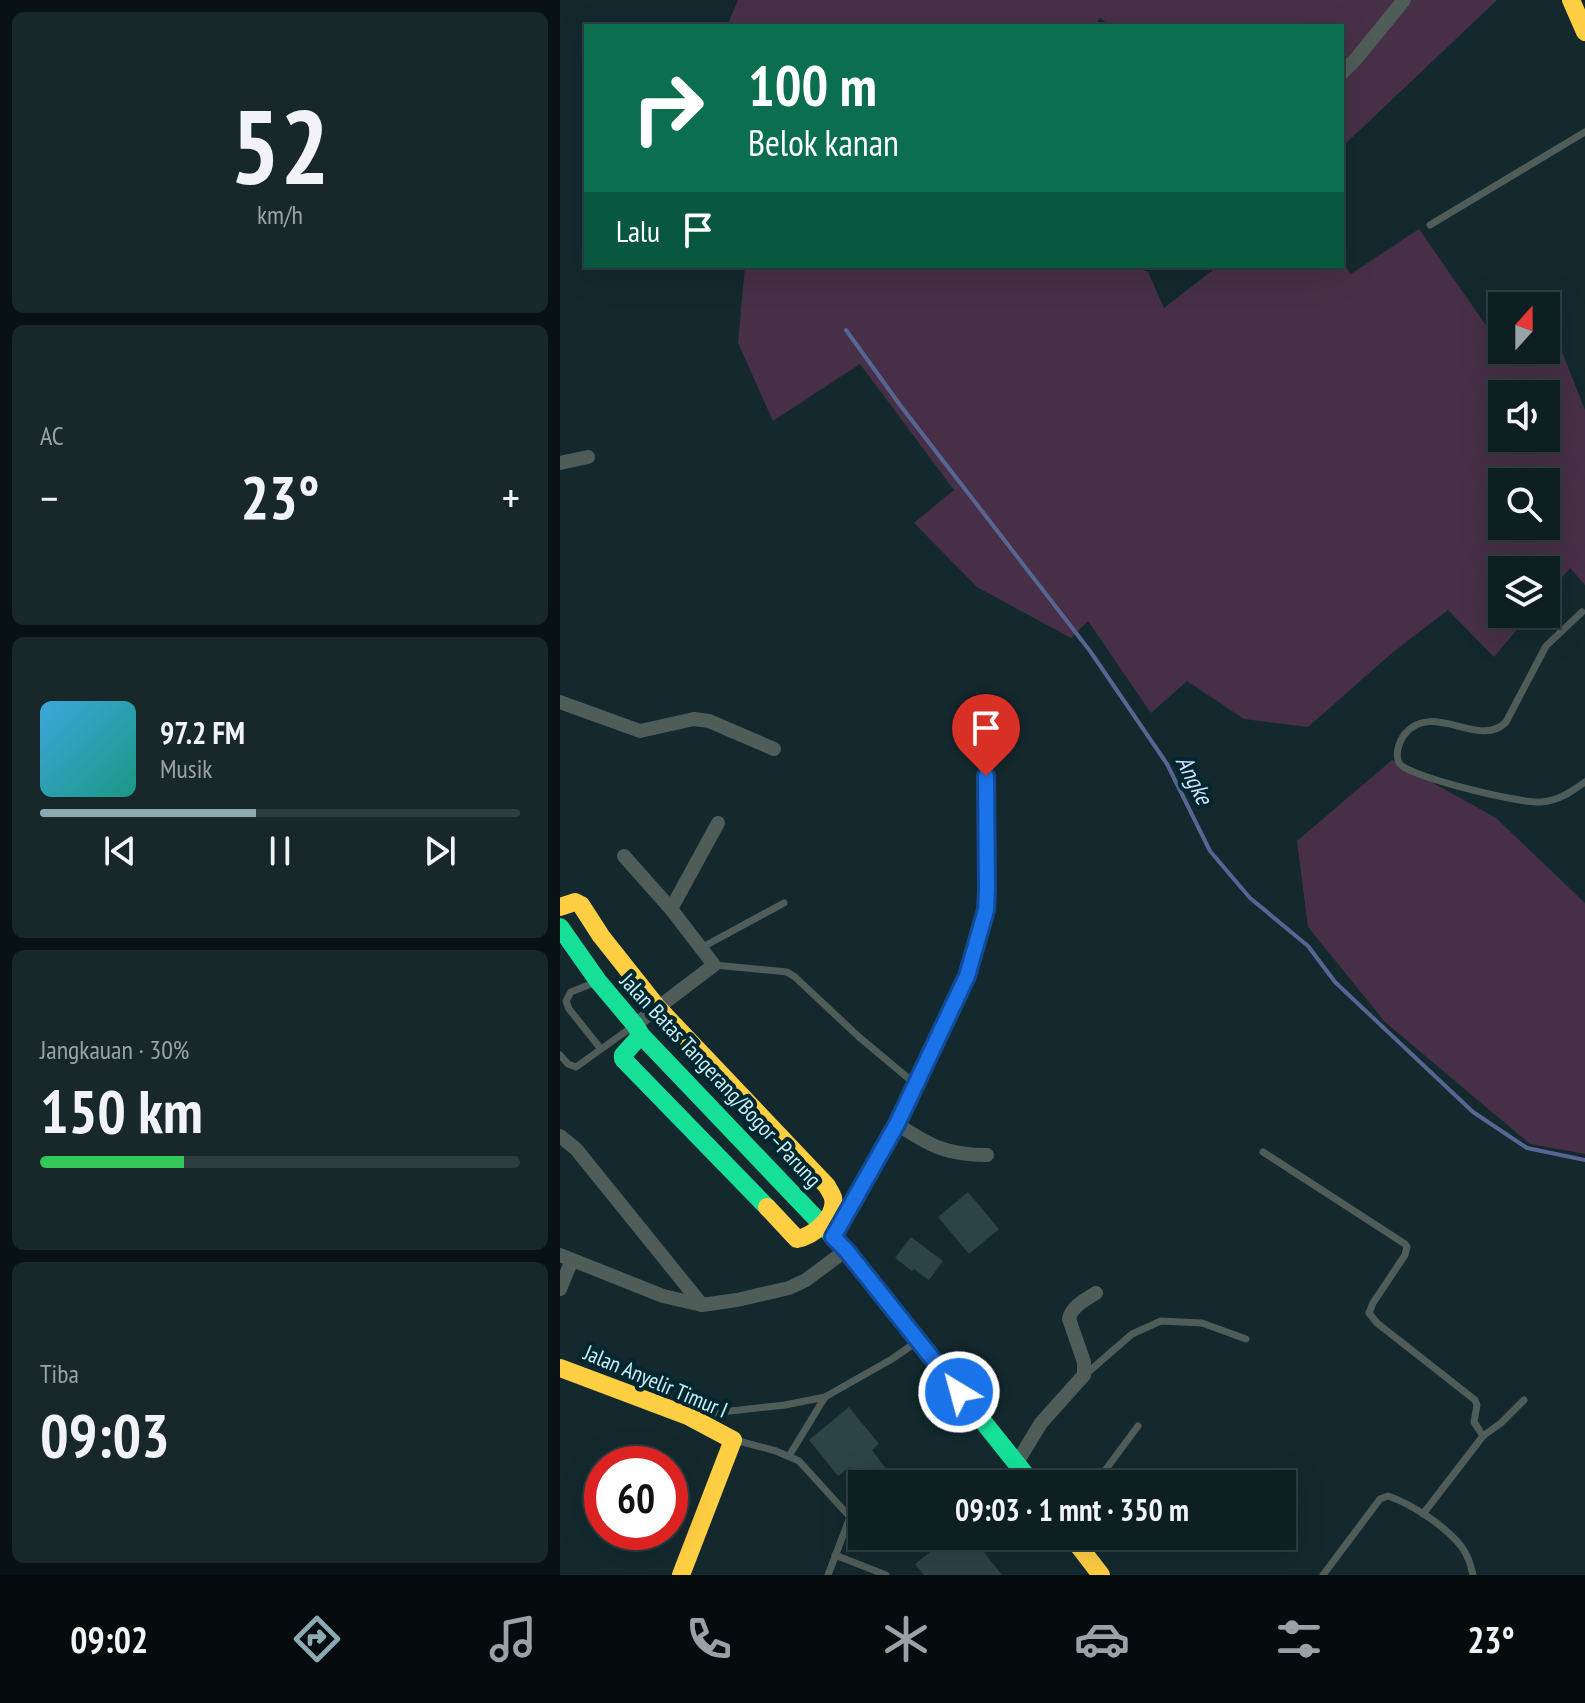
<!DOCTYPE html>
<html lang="id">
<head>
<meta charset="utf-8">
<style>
  body { margin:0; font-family:"PT Sans Narrow",sans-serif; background:#17272a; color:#f1f3f6; height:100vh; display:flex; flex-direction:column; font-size:30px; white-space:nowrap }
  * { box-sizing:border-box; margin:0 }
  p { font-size:26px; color:#9ba2a5 }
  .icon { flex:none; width:44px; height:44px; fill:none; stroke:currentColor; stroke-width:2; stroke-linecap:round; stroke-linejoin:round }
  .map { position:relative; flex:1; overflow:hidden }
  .panel { display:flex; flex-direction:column; gap:12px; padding:12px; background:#081113; width:560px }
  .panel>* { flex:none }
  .top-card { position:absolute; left:24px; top:24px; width:760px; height:244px; border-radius:0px; box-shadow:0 8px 32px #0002,0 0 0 2px #2e3d40; background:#0b6e4f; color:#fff; overflow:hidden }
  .needle { width:52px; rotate:21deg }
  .buttons { position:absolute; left:928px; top:292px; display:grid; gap:16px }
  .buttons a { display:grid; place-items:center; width:72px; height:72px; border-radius:0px; background:#0e1f22; box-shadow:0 8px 32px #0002,0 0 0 2px #2e3d40; font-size:40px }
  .speed { position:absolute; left:24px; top:1446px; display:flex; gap:16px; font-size:40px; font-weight:700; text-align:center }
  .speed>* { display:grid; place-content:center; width:104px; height:104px; border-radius:50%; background:#0e1f22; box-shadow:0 8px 32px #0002,0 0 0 2px #2e3d40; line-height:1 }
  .speed .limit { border:12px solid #d22; background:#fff; color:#111 }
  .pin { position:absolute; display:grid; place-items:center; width:68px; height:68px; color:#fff; margin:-82px -34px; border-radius:50% 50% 50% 0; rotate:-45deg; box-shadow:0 0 8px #0007 }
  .pin .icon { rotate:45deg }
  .me { position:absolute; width:88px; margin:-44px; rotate:323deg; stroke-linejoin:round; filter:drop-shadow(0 0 6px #0008) }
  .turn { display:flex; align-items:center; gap:28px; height:168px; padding:0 32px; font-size:36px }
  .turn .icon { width:104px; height:104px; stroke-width:2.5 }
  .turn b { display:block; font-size:56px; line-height:68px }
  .then { display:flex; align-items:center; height:76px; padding:0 32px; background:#0003; gap:16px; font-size:30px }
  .big { font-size:60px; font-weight:600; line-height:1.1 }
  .panel .widget { flex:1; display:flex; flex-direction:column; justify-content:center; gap:12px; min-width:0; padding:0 28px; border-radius:12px; background:#17272a }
  .panel .dial { align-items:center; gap:0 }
  .dial b { font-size:104px; line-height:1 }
  .song { display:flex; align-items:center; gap:24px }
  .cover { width:96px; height:96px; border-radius:12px; background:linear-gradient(135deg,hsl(200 70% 55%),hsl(170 70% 35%)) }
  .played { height:8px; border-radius:4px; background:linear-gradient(90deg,#8baab1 45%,#2e3d40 45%) }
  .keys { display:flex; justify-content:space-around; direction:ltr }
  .heat { display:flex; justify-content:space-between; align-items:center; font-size:44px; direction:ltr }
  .charge { height:12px; border-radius:6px; background:linear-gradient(90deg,#34c759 30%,#2e3d40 0) }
  .trip { position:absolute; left:288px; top:1470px; width:448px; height:80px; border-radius:0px; background:#0e1f22; box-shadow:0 8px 32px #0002,0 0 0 2px #2e3d40; font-weight:600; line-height:80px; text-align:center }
  .tabs { display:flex; height:128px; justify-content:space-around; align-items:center; background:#060c0e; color:#9ba2a5 }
  .tabs .icon { width:56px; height:56px }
  .tabs .selected { color:#8baab1 }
  .tabs b { font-size:36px; color:#f1f3f6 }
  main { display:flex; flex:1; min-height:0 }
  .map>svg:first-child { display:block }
</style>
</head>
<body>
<main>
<section class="panel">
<div class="widget dial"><b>52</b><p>km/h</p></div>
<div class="widget"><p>AC</p>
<div class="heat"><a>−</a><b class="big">23°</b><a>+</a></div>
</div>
<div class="widget">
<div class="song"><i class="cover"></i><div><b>97.2 FM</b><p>Musik</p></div></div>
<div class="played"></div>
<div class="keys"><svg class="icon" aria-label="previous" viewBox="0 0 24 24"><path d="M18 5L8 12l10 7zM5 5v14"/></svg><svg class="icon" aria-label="pause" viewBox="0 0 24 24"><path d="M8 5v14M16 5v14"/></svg><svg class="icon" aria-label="next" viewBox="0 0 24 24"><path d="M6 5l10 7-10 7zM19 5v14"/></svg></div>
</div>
<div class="widget"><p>Jangkauan · 30%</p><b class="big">150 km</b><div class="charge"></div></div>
<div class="widget"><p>Tiba</p><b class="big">09:03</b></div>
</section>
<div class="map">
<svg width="1025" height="1575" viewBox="0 0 1025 1575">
  <rect width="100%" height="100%" fill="#13292e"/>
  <!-- green -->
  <g fill="#473047" fill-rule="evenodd">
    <polygon points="178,0 937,0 782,147 782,26 551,26 540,18 534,26 167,26"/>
    <path d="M 859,229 L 932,334 L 942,326 L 942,350 L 986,350 L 986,311 L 1025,410 L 1025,585 L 1010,568 L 986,596 L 986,570 L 942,570 L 942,614 L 970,614 L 934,657 L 888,610 L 832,653 L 748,727 L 684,719 L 627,681 L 591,713 L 528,621 L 511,638 L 417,587 L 354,523 L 394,490 L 300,364 L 213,421 L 178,343 L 185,266 L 575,266 L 588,272 L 604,308 L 658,266 L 782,266 L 782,262 L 791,274 ZM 986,394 L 986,438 L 942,438 L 942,394 ZM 986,482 L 986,526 L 942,526 L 942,482 Z"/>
    <polygon points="832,760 936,818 1025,903 1025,1154 970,1144 825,1022 748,927 737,841"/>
  </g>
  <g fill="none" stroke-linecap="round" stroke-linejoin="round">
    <!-- stream -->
    <polyline stroke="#576593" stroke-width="4" points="286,330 340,405 530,651 607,764 650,851 690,898 748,946 775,982 913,1112 967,1148 1025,1160"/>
  </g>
  <!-- building -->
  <g fill="#2c4348">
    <polygon points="408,1192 439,1229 409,1254 378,1217"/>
    <polygon points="351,1237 383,1261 369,1280 354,1269 352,1271 335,1258"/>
    <polygon points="289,1407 319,1444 312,1450 332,1477 322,1484 302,1484 290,1467 278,1476 249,1440"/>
    <polygon points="391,1536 411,1536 442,1575 364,1575 355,1564"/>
  </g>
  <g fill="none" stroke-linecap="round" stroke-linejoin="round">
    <!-- lane -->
    <g stroke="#505c57" stroke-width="7">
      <polyline points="870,225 1025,132"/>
      <path d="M 1022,612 L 986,646 L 946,722 C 920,750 872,699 844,735 C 839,742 834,756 840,764 C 850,777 962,804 981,802 C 998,801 1011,792 1025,782"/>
      <polyline points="141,948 224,903"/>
      <polyline points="154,965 227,972 235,977 299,1037 354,1083"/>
      <polyline points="36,982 11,992 6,1001 9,1009 41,1049"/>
      <polyline points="0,1055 8,1064 16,1067 72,1027"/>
      <polyline points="703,1152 845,1244 847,1247 845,1255 813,1303 809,1313 817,1323 915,1400 917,1405 914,1422 923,1436"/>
      <polyline points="526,1374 572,1334 601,1321 642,1323 686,1339"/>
      <polyline points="135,1415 225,1405 265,1397 332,1359 358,1341"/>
      <polyline points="175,1440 216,1451 239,1461 290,1517 268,1575"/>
      <polyline points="229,1456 265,1397"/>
      <polyline points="535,1484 578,1426"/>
      <polyline points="863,1514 923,1436 941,1423 964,1400"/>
      <polyline points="275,1555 326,1575"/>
      <path d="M 763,1575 L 820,1499 L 828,1496 C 852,1504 885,1526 901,1546 C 907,1554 911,1565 913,1575"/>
    </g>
    <!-- street -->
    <g stroke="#505c57" stroke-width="14">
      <polyline points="782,73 795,60 844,0"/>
      <polyline points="0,463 28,457"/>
      <polyline points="0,702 80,731 134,719 149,721 214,749"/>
      <polyline points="64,856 111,909 154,965 75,1025"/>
      <polyline points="111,909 158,823"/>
      <path d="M 337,1124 C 370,1146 387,1155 427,1155"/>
      <polyline points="0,1136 16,1149 142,1305"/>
      <polyline points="0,1255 103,1296 142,1305 177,1300 229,1288 246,1280 286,1250"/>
      <polyline points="0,1289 12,1260"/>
      <path d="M 456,1464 L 481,1423 L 524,1375 L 524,1362 L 509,1319 C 512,1306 525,1300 536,1293"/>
    </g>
    <!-- fast -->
    <g stroke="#16e098" stroke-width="18">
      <polyline points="0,927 38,981 75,1025 81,1035 286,1250 473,1484"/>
      <polyline points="81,1035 63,1055 63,1059 207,1207"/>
    </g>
    <!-- slow -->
    <g stroke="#ffcf43" stroke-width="18">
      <polyline points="1011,0 1025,32"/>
      <path d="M 0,907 L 15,902 L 21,905 L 41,936 L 98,1008 L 267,1186 C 269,1190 272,1194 273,1198 C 277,1217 253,1236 237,1239 L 207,1207"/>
      <polyline points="273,1237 337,1124 407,976 426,910 426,776"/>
      <polyline points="0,1368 128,1416 173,1440 121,1575"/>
      <polyline points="511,1536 541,1575"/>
    </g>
  </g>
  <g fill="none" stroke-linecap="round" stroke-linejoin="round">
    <!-- route casing -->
    <g stroke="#114b97" stroke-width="20">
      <polyline id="route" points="399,1392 286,1250 273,1237 337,1124 407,976 426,910 427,890 426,776"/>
    </g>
    <!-- route -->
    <use href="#route" stroke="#1a73e8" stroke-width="14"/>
  </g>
  <g text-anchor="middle" stroke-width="8" stroke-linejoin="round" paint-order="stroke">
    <!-- street labels -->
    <g font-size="22" fill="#ccf0f7" stroke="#00272f">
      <text transform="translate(161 1080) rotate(47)" y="8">Jalan Batas Tangerang/Bogor–Parung</text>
      <text transform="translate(96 1381) rotate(23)" y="8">Jalan Anyelir Timur I</text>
    </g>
    <!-- water labels -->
    <g font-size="24" font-style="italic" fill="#d4ddfd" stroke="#00272f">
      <text transform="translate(634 780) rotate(63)" y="8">Angke</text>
    </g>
  </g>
</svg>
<div class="buttons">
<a><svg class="needle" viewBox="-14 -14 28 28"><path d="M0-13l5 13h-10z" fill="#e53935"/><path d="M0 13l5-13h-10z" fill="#9ba2a5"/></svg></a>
<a><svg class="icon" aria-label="sound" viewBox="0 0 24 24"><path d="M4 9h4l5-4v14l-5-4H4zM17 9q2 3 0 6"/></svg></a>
<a><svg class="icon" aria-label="search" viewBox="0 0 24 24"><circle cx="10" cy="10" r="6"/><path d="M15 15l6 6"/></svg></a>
<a><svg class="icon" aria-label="layers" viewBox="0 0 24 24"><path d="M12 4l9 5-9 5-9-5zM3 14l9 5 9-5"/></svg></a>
</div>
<div class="speed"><div class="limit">60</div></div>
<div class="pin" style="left:426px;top:776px;background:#d93025"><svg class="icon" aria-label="arrive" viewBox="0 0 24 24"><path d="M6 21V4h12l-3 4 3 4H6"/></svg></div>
<svg class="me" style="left:399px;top:1392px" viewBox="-20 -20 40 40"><circle r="17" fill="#1a73e8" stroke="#fff" stroke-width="3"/><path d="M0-11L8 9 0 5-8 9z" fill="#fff"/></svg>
<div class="trip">09:03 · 1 mnt · 350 m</div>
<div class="top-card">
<div class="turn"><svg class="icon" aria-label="right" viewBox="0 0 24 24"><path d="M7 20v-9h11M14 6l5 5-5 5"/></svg><div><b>100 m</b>Belok kanan</div></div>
<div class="then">Lalu<svg class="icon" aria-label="arrive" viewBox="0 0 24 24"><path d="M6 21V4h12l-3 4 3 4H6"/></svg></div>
</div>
</div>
</main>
<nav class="tabs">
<b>09:02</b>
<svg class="icon selected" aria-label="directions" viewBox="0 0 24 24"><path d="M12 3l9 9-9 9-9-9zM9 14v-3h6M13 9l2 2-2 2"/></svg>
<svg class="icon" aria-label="music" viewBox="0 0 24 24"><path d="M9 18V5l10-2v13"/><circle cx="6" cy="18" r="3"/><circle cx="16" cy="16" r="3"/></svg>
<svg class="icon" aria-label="phone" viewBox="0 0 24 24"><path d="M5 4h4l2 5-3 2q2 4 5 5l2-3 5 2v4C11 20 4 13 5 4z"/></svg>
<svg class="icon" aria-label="climate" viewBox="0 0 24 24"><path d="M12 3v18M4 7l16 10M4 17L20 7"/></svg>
<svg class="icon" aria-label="car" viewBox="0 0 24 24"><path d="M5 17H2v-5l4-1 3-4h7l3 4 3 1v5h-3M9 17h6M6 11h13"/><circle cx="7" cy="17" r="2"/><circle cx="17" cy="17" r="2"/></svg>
<svg class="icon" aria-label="filters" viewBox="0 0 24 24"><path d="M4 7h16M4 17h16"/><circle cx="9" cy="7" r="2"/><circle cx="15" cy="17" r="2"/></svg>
<b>23°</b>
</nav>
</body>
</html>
